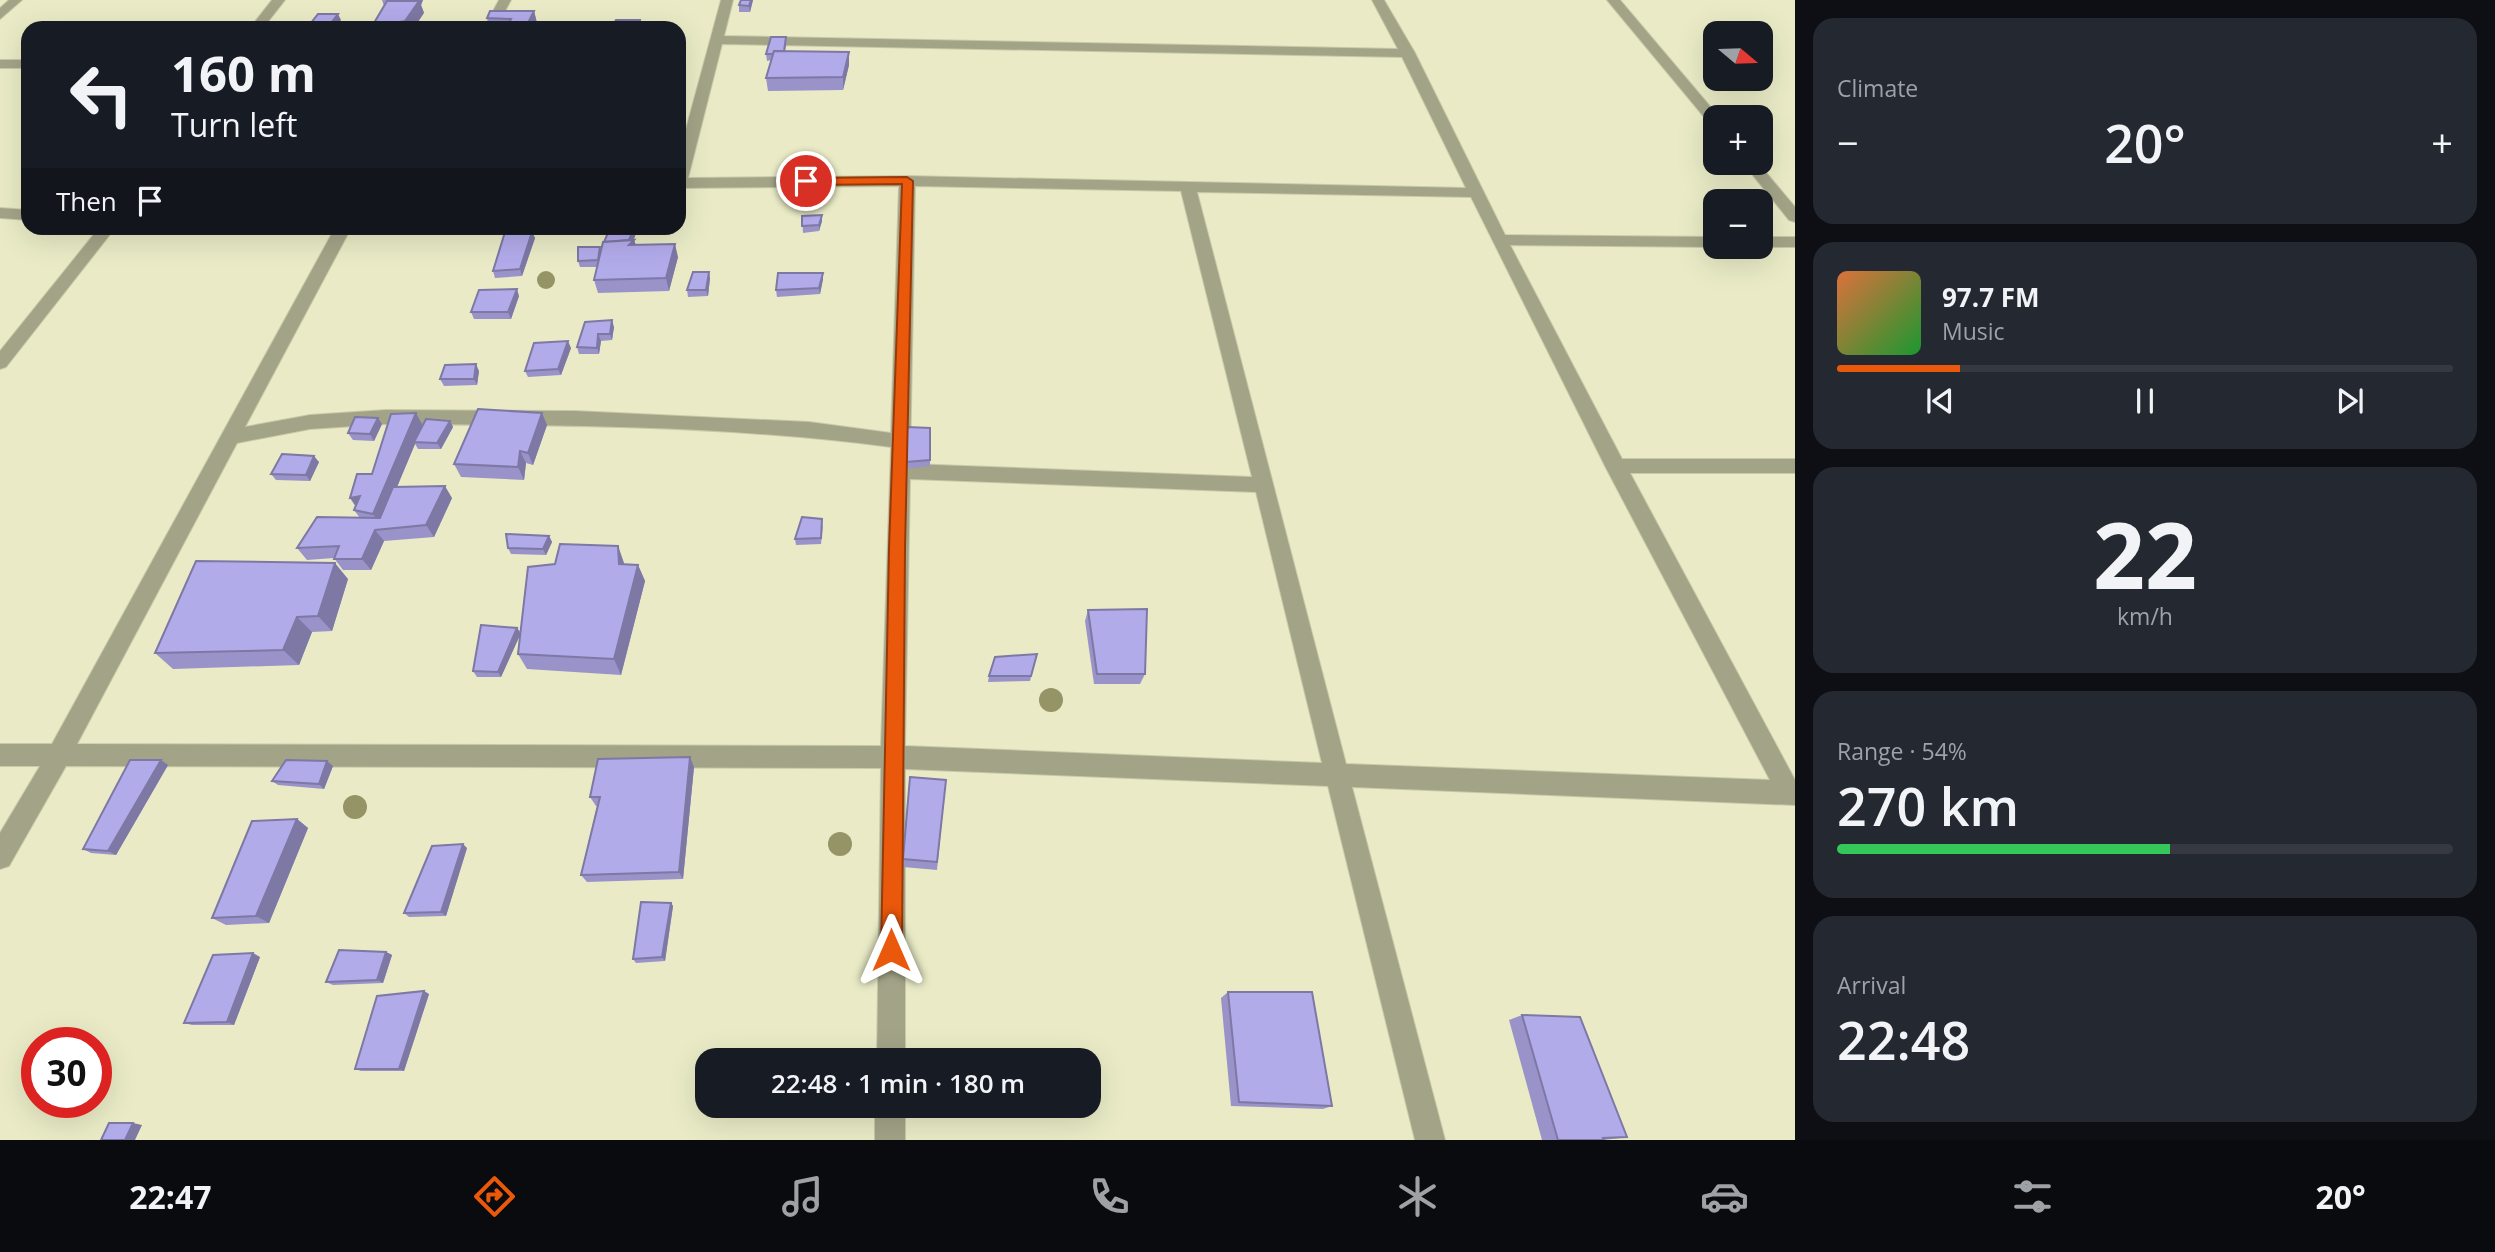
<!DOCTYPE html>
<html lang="en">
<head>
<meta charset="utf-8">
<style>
  body { margin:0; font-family:"Open Sans",sans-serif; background:#242831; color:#f1f3f6; height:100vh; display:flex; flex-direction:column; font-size:26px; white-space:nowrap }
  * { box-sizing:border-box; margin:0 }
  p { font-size:23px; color:#9ea1a6 }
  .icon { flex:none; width:38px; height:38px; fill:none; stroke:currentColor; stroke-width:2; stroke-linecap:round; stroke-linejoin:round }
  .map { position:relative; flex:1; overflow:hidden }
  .drawer { display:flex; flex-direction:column; gap:18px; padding:18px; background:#0d0f14; width:700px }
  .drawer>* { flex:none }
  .banner { position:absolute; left:21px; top:21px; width:665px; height:214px; border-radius:21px; box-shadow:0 7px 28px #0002; background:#171b24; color:#f1f3f6; overflow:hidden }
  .needle { width:46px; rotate:109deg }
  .tools { position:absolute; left:1703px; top:21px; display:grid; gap:14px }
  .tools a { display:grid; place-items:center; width:70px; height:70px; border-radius:14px; background:#171b24; box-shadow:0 7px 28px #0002; font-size:35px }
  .speed { position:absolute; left:21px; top:1027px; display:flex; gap:14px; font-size:35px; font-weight:700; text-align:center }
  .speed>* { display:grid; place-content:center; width:91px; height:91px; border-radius:50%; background:#171b24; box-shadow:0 7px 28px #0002; line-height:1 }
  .speed .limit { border:10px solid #d22; background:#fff; color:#111 }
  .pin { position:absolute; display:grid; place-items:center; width:60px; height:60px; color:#fff; margin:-30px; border:4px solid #fff; border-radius:50%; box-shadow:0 2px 7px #0007 }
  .me { position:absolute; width:77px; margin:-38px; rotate:0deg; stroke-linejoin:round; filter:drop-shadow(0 0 5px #0008) }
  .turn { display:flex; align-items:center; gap:24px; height:147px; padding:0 35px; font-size:32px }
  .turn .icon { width:91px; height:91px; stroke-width:2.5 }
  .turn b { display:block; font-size:49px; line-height:60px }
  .then { display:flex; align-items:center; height:66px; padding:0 35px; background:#0003; gap:14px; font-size:26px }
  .big { font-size:52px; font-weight:600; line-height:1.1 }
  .drawer .tile { flex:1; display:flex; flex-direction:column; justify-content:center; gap:10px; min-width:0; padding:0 24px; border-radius:21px; background:#242831 }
  .drawer .dial { align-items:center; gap:0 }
  .dial b { font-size:91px; line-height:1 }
  .song { display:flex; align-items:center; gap:21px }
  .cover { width:84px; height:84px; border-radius:10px; background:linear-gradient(135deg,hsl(20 70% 55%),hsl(130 70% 35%)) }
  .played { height:7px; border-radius:4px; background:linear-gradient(90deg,#ea580c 20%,#363941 20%) }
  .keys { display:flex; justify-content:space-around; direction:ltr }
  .heat { display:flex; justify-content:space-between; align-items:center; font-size:38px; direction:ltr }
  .charge { height:10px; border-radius:5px; background:linear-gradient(90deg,#34c759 54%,#363941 0) }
  .trip { position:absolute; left:695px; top:1048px; width:406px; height:70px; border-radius:21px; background:#171b24; box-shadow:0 7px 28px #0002; font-weight:600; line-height:70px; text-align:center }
  .dock { display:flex; height:112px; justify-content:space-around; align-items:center; background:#090b0e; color:#9ea1a6 }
  .dock .icon { width:49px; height:49px }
  .dock .on { color:#ea580c }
  .dock b { font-size:32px; color:#f1f3f6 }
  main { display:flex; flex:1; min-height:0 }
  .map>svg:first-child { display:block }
</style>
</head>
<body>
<main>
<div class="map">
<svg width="1795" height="1140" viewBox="0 0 1795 1140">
  <rect width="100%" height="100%" fill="#eaebc6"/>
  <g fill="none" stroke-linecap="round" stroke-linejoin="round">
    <!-- minor casing -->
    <g stroke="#c9c9a8" stroke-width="2">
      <g id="minor">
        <polygon points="9,0 22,0 0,19 0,8"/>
        <polygon points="272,0 285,0 263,28 250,28"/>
        <polygon points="499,0 511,0 496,28 484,28"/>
        <path d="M 721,0 L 733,0 L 724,36 L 1398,49 L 1372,0 L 1384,0 L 1415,53 L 1505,235 L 1715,237 L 1715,247 L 1510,245 L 1622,459 L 1795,459 L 1795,473 L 1630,473 L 1795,780 L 1795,805 L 1352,787 L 1445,1140 L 1415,1140 L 1328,786 L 905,769 L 905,1060 L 877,1060 L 881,768 L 66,766 L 9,866 L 0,869 L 0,833 L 40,766 L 0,766 L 0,744 L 52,744 L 335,228 L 351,228 L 245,427 L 310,415 L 386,410 L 575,411 L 809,422 L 891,433 L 899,186 L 679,188 L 679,155 ZM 722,44 L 1402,57 L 1466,188 L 907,176 L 688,178 ZM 915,186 L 1181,191 L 1252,477 L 910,464 ZM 1197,192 L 1471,197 L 1605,466 L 1770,780 L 1346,764 ZM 386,424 C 554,425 724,425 891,447 L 881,746 L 77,744 L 237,443 L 310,429 ZM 910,479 L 1256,492 L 1322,763 L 905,746 Z"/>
        <polygon points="1607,0 1620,0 1719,117 1715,117 1715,125 1710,124"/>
        <rect x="0" y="60" width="28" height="8"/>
        <polygon points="1743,163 1758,163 1795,207 1795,222 1789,220"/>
        <polygon points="0,208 28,210 28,220 0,218"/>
        <polygon points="99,228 115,228 6,367 0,369 0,351"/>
        <polygon points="1760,237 1795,237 1795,247 1759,247"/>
        <rect x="875" y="1106" width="30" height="34"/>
      </g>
    </g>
    <!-- minor -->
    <use href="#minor" fill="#a3a487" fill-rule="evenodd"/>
  </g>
  <!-- trees -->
  <g fill="#949467">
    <circle cx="546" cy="280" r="9"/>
    <circle cx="1051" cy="700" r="12"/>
    <circle cx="355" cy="807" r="12"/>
    <circle cx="840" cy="844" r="12"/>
  </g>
  <!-- wall -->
  <g fill="#9993c9">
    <polygon points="382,0 423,0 421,5 424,13 384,6"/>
    <polygon points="741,0 753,0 750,12 739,12 739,5"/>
    <polygon points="534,11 537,23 535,28 490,28 487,18"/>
    <polygon points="787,43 785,51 849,52 849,65 843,90 768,91 766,78 771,60 767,61 766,54"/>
    <polygon points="822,215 822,221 819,231 803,233 802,216"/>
    <polygon points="610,228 638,228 633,240 634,240 636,245 678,257 669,291 598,293 594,280 597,267 580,267 578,261 600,247 601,250"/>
    <polygon points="532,232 535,238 522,276 495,278 493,271"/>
    <polygon points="823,273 823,279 820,294 777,297 776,290"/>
    <polygon points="710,278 708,296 688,297 687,290"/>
    <polygon points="519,296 511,319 474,319 471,312"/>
    <polygon points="585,322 614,327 612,340 601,341 599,354 579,354 577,347"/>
    <polygon points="571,348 561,375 528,377 525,371"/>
    <polygon points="479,371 477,385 444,386 440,379"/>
    <polygon points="378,418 382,424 374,441 353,440 348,433"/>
    <polygon points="450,421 453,427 441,449 418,449 415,444 397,487 452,498 434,537 384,541 371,570 343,570 334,558 307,560 297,548 360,518 354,510 372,474 423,425"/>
    <polygon points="547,425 533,465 526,463 524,480 461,477 454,464"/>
    <polygon points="907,427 930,460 930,466 905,469"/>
    <polygon points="319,462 310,481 276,480 271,474"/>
    <polygon points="823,525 821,544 796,545 795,539"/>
    <polygon points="549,536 552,542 546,555 511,554 508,548"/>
    <polygon points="618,546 624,564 638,565 645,581 621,675 527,669 518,654 520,635 501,677 477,677 473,671 520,633 555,564"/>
    <polygon points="348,579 332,631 312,632 299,665 173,669 155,653"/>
    <polygon points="1088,610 1145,674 1140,684 1094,684 1085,621"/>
    <polygon points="1037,654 1030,681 988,682 989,676"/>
    <polygon points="161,760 168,765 116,855 91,853 83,849"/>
    <polygon points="333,766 324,789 278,785 272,781"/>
    <polygon points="694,767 683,879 587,882 581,875 597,806 596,806 590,797"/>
    <polygon points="946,780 937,870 903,867 903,859"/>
    <polygon points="297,819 308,828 269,923 226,925 212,918"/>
    <polygon points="467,848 446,916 409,917 404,913"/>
    <polygon points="671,903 673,906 665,961 636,963 633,959"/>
    <polygon points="386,952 392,955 383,983 333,985 326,982"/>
    <polygon points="260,957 234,1025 192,1025 184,1023"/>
    <polygon points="1228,992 1332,1106 1323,1109 1231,1106 1221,998"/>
    <polygon points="429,994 404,1071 361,1071 355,1069"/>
    <polygon points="1522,1015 1627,1137 1604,1140 1542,1140 1509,1020"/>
  </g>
  <!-- shaded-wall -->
  <g fill="#7d78a4">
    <polygon points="418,0 423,0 421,5 424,13 414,28 391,28 418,2"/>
    <polygon points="751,0 753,0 750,12 749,6"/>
    <polygon points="534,11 537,23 535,28 526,28"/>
    <polygon points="338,14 341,20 335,28 327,28"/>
    <polygon points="849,52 849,65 843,90 843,77"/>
    <polygon points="822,215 822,221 819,231 819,225"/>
    <polygon points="634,228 638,228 633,242 634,240 638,253 628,243"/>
    <polygon points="532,232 535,238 522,276 520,269"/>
    <polygon points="675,244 678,257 669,291 666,278"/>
    <polygon points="709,272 710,278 708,296 706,290"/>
    <polygon points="823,273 823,279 820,294 819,288"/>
    <polygon points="517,289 519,296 511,319 508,312"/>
    <polygon points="612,320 614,327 612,340 610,334"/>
    <polygon points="598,334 601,341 599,354 597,348"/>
    <polygon points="568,341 571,348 561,375 558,369"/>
    <polygon points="476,364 479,371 477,385 474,379"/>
    <polygon points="416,413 423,426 414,442 415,444 381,525 373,514"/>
    <polygon points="542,413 547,425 533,465 528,453"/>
    <polygon points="378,418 382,424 374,441 370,434"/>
    <polygon points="450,421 453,427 441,449 437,443"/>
    <polygon points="520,451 526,463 524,480 518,467"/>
    <polygon points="314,456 319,462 310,481 306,475"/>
    <polygon points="445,486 452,498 434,537 426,525"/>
    <polygon points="360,496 358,510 350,498"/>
    <polygon points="375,530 384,541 371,570 362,559"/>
    <polygon points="549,536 552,542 546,555 543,549"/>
    <polygon points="618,546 624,563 625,581 619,564"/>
    <polygon points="335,563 348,579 332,631 318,616"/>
    <polygon points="638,565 645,581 621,675 614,659"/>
    <polygon points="297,617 312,632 299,665 283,650"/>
    <polygon points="517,628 521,633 501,677 498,672"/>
    <polygon points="690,757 694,767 683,879 679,872"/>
    <polygon points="161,760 168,765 116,855 108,851"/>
    <polygon points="327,761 333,766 324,789 319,784"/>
    <polygon points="297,819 308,828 269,923 256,916"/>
    <polygon points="463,844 467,848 446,916 441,912"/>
    <polygon points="671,903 673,906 665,961 662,957"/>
    <polygon points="386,952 392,955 383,983 377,980"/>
    <polygon points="253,953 260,957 234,1025 227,1022"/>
    <polygon points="424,991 429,994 404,1071 399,1069"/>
    <polygon points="133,1123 142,1125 135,1140 125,1140"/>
  </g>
  <!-- building -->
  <g fill="#b2abea" stroke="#7d78a4" stroke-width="2">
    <polygon points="741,0 751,0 749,6 739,5"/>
    <polygon points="387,1 419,1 405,21 395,23 391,28 371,28"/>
    <polygon points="490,11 534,11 526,27 532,27 506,28 511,19 487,18"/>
    <polygon points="318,14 338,14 327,28 307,28"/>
    <polygon points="616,20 640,20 639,27 632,27 631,23 614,23"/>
    <polygon points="590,23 631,23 629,28 588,28"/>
    <polygon points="771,37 786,37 784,51 774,51 773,54 766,54"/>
    <polygon points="774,51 849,52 843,77 766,78"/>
    <polygon points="822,215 819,225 802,226 802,216"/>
    <polygon points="610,228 634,228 629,240 604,242"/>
    <polygon points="505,232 532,232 520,269 493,271"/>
    <polygon points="634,240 629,245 675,244 666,278 594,280 603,242"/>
    <polygon points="578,247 600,247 598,260 578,261"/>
    <polygon points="693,272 709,272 706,290 687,290"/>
    <polygon points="778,273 823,273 819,288 776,290"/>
    <polygon points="517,289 508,312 471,312 479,290"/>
    <polygon points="612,320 610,334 598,334 597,348 577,347 585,322"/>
    <polygon points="568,341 558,369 525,371 534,343"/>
    <polygon points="476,364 474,379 440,379 445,365"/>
    <polygon points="478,409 542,413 528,453 520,451 518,467 454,464"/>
    <polygon points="416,413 373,514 354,510 360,496 350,498 357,474 372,474 391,414"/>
    <polygon points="355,417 378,418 370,434 348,433"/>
    <polygon points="426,419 450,421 437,443 414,442"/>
    <polygon points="907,427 930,428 930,460 906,462"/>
    <polygon points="282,454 314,456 306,475 271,474"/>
    <polygon points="445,486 426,525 375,530 362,559 334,559 339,546 297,548 317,517 380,518 393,487"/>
    <polygon points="802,517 822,519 821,538 795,539"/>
    <polygon points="506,534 549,536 543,549 508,548"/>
    <polygon points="560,544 618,546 619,564 638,565 614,659 518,654 528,567 555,564"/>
    <polygon points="196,561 335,563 318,616 297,617 283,650 155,653"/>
    <polygon points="1147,609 1145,674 1097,674 1088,610"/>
    <polygon points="481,625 517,628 498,672 473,671"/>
    <polygon points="1037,654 1031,676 989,676 995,657"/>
    <polygon points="690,757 679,872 581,875 600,797 590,797 598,759"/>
    <polygon points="130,760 161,760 108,851 83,849"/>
    <polygon points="286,760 327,761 319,784 272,781"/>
    <polygon points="910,777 946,780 937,862 903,859"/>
    <polygon points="297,819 256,916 212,918 252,821"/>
    <polygon points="463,844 441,912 404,913 432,846"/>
    <polygon points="641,902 671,903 662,957 633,959"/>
    <polygon points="339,950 386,952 377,980 326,982"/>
    <polygon points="253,953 227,1022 184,1023 213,955"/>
    <polygon points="424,991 399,1069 355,1069 377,996"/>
    <polygon points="1228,992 1312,992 1332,1106 1239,1102"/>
    <polygon points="1522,1015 1580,1017 1627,1137 1603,1138 1604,1140 1558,1140"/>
    <polygon points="109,1123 133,1123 125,1140 101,1140"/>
  </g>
  <!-- route -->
  <polygon fill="#ea580c" stroke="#983908" stroke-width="2" points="907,177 913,181 905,549 902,950 899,957 891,960 884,957 881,950 889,549 902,184 806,185 800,181 806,178"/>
</svg>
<div class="tools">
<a><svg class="needle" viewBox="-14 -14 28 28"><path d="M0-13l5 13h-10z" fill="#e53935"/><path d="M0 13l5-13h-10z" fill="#9ea1a6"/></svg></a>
<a>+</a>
<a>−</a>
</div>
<div class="speed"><div class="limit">30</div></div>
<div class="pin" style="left:806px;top:181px;background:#d93025"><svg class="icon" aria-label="arrive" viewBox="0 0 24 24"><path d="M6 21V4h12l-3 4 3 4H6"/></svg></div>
<svg class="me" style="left:891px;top:950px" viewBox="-20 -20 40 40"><path d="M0-17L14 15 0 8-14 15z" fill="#ea580c" stroke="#fff" stroke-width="4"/></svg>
<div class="trip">22:48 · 1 min · 180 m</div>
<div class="banner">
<div class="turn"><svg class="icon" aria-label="left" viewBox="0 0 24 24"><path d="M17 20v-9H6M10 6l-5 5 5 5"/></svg><div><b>160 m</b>Turn left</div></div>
<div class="then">Then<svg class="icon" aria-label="arrive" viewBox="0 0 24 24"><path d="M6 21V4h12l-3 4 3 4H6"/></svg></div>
</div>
</div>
<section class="drawer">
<div class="tile"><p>Climate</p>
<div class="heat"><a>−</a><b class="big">20°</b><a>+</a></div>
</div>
<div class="tile">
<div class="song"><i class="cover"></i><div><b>97.7 FM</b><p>Music</p></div></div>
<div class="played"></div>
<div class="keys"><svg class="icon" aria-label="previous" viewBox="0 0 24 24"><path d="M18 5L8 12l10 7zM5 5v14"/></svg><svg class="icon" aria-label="pause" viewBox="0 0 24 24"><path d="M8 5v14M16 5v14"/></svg><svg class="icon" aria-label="next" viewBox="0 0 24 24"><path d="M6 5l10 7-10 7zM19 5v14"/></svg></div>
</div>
<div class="tile dial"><b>22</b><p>km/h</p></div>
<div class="tile"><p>Range · 54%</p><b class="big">270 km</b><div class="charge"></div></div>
<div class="tile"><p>Arrival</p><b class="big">22:48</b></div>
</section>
</main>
<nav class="dock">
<b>22:47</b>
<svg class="icon on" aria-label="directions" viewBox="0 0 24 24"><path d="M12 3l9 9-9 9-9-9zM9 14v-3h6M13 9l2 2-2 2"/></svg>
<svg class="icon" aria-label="music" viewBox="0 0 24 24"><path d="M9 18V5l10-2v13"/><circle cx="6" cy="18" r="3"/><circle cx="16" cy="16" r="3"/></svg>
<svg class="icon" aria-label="phone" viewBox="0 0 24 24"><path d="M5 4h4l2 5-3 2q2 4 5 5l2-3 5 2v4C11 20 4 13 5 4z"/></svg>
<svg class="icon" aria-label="climate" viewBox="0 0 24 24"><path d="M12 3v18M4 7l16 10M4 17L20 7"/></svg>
<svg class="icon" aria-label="car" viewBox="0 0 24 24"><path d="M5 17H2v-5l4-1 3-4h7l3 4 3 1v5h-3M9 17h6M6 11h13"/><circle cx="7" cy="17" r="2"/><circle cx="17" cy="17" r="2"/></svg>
<svg class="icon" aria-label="filters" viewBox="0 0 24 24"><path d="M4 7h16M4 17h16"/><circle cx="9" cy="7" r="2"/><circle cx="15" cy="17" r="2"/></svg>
<b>20°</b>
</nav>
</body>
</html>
